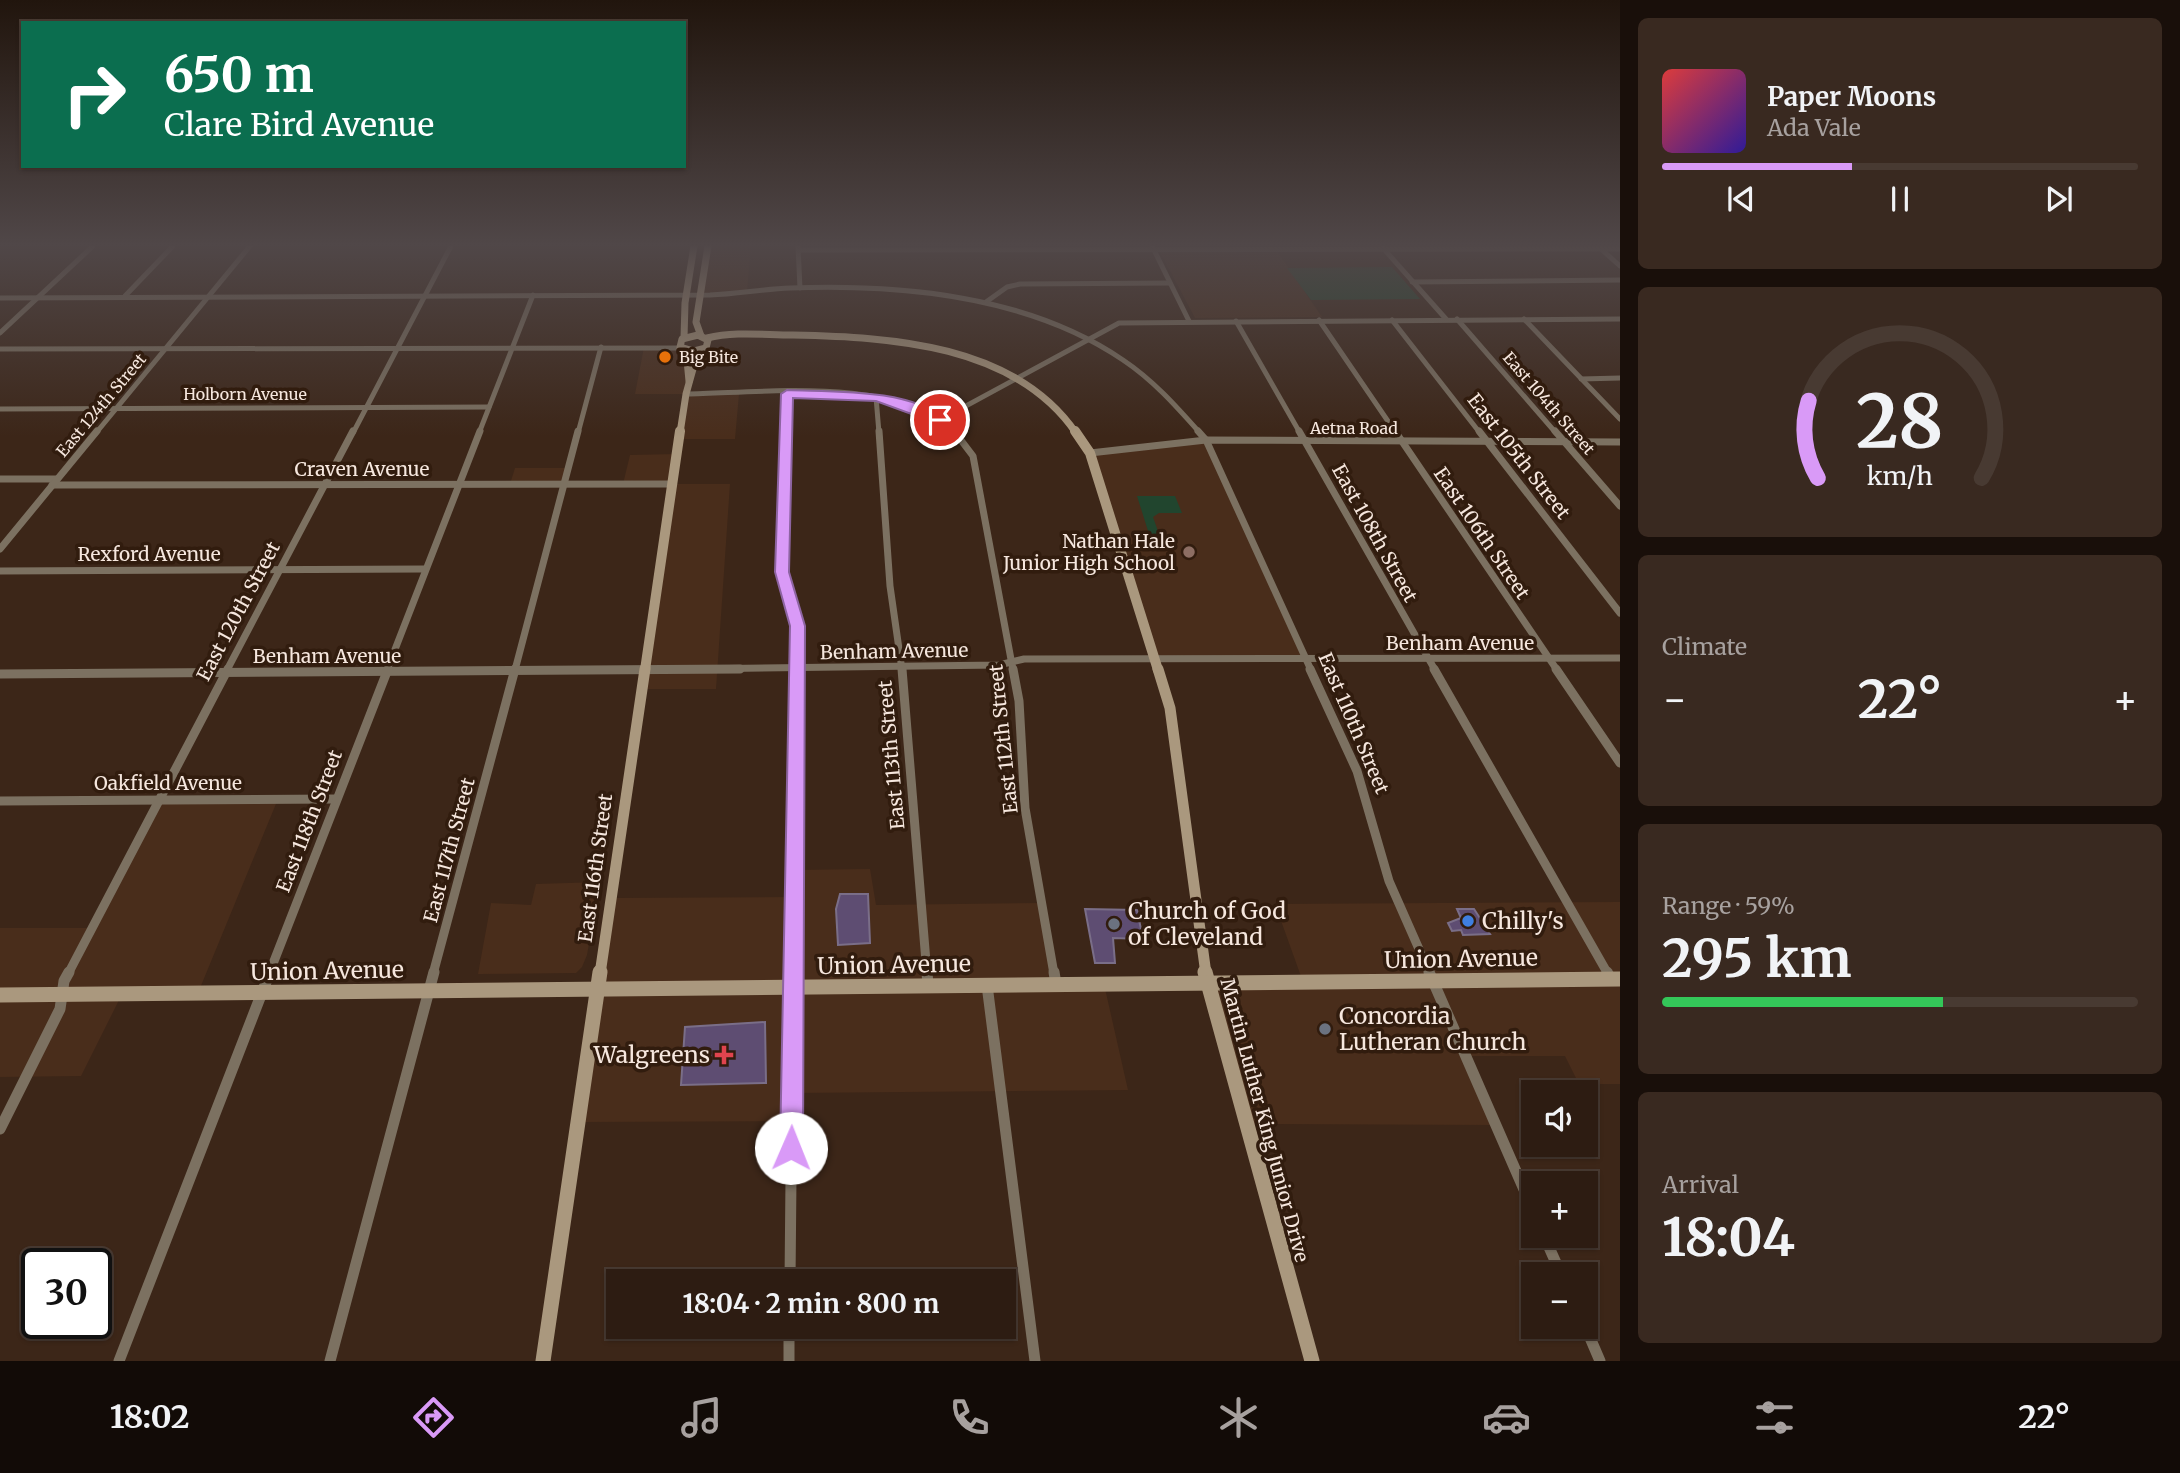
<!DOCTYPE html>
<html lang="en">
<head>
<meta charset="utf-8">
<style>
  body { margin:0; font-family:Merriweather,serif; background:#392920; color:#f1f3f6; height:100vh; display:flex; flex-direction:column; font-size:26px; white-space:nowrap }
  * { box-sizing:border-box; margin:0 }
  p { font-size:23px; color:#a7a19f }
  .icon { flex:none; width:38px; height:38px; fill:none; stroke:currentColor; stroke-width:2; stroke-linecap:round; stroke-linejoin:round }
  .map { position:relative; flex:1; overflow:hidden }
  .drawer { display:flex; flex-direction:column; gap:18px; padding:18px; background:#190f0a; width:560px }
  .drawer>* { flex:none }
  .hud { position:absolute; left:21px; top:21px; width:665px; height:147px; border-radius:0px; box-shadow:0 2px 5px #0004,0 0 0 2px #483a32; background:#0b6e4f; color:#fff; overflow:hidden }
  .controls { position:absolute; left:1521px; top:1080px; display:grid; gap:14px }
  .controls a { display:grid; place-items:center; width:77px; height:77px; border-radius:0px; background:#2d1c12; box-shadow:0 2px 5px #0004,0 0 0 2px #483a32; font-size:35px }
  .speed { position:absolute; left:21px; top:1248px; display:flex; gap:14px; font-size:35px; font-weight:700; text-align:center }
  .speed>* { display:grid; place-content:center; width:91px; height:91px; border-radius:50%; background:#2d1c12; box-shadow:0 2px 5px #0004,0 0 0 2px #483a32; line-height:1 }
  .speed .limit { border:4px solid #111; border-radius:10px; background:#fff; color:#111 }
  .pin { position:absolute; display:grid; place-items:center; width:60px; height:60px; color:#fff; margin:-30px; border:4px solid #fff; border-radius:50%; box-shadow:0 2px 7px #0007 }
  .me { position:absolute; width:77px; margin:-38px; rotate:1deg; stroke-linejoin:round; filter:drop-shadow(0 0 5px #0008) }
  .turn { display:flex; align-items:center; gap:24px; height:147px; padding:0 28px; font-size:32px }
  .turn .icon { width:91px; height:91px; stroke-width:2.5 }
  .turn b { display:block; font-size:49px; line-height:60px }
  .big { font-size:52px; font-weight:700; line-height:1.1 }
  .drawer .widget { flex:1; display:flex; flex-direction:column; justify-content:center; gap:10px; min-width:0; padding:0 24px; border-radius:10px; background:#392920 }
  .drawer .dial { align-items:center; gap:0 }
  .dial svg { height:182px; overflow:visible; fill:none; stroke:#483a32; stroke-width:7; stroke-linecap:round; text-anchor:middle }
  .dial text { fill:#f1f3f6; stroke:none }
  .song { display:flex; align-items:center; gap:21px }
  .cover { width:84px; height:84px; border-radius:10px; background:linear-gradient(135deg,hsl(0 70% 55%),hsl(250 70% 35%)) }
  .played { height:7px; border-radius:4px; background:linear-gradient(90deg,#d99af7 40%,#483a32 40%) }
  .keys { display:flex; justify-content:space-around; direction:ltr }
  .heat { display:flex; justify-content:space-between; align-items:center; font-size:38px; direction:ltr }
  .charge { height:10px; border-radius:5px; background:linear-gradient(90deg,#34c759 59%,#483a32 0) }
  .trip { position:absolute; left:606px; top:1269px; width:410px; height:70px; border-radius:0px; background:#2d1c12; box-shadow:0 2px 5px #0004,0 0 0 2px #483a32; font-weight:700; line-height:70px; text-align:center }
  .tab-bar { display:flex; height:112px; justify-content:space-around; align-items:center; background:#120b07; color:#a7a19f }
  .tab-bar .icon { width:49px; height:49px }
  .tab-bar .current { color:#d99af7 }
  .tab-bar b { font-size:32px; color:#f1f3f6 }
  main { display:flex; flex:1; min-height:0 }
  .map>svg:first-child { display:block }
</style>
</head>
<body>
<main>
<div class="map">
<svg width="1620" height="1361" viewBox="0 0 1620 1361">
  <rect width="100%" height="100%" fill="#3c2618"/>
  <!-- built -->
  <g fill="#492d1b">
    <polygon points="708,246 751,246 747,292 701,295"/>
    <polygon points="1159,250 1277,251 1322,317 1195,318"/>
    <polygon points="644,347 686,350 686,393 739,394 735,439 679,439 686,394 635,394"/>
    <polygon points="1206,440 1306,658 1155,658 1090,453"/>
    <polygon points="677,454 673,484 730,484 716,689 641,689 672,484 623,484 630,455"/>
    <polygon points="515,468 570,468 566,484 510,484"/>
    <polygon points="278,799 198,993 122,994 81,1076 0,1077 0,928 92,928 158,802"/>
    <polygon points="870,869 876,905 1042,903 1057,984 1104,984 1128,1090 792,1093 792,1121 579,1122 612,898 793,897 794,870"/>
    <polygon points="600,882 587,955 582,967 576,973 478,974 491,903 531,905 536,884"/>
    <polygon points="1620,902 1620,1084 1579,1084 1565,1056 1466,1056 1495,1125 1246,1124 1207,984 1303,982 1275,904"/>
  </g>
  <!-- green -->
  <g fill="#21452e">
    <polygon points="1392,267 1420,299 1311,300 1287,268"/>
    <polygon points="1137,496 1175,496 1182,513 1159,513 1153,517 1159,534 1149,534"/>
  </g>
  <!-- building -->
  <g fill="#5e4d72" stroke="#7a6e88" stroke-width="2">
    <polygon points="840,894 868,894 870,943 838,945 836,909"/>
    <polygon points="1085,909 1137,910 1143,939 1113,938 1115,963 1095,963"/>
    <polygon points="1457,909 1474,909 1490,934 1463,935 1461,930 1452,931 1448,923 1461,918"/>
    <polygon points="765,1022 766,1083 681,1085 685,1027"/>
  </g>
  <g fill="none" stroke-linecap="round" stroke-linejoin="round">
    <!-- street-far3 -->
    <g stroke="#7c7161" stroke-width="5">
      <polyline points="798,246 800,288"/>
      <polyline points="1152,246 1189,321"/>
      <polyline points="1383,248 1446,319"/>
      <polyline points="1601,249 1620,266"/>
      <polyline points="800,250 1620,249"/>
      <polyline points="1412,282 1620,280"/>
      <polyline points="125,296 173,246"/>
      <path d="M 0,298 L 710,295 C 737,294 763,289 790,288 C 901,284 1028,295 1123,360 C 1153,380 1176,406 1200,433"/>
      <polyline points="986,302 1007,287 1020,284 1170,283"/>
      <polyline points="1457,319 1556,433"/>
      <polyline points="1524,319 1620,419"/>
      <polyline points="1319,320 1396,433"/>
      <polyline points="1392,320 1480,433"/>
      <polyline points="1236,321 1300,433"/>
      <polyline points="0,333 93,246"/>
      <polyline points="0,349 682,348"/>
      <polyline points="1581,379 1620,378"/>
      <path d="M 686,394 C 762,393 897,375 955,433"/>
      <polyline points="876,397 879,433"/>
      <polyline points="0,409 489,407"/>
      <polyline points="940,420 1119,323 1620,319"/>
      <polyline points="96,433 250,246"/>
      <polyline points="353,433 451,246"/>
      <polyline points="479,433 533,295"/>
      <polyline points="578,433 601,347"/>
      <polyline points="786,433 787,394"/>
    </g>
    <!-- street-far2 -->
    <g stroke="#7c7161" stroke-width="7">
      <polyline points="786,431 782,572 797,626 797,670"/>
      <polyline points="879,431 890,586 902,670"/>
      <polyline points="954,431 973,456 1013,670"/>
      <polyline points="1198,431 1206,440 1311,670"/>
      <polyline points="1299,431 1435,670"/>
      <polyline points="1395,431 1557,670"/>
      <polyline points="1479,431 1620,613"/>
      <polyline points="1555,431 1620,506"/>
      <polyline points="1090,453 1206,440 1620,442"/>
      <polyline points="0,479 57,479"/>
      <polyline points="52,485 672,484"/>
      <polyline points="0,549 97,431"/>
      <polyline points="0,571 424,569"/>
      <polyline points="227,670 353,431"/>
      <polyline points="387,670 480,431"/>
      <polyline points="515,670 578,431"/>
      <polyline points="619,670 999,665 1024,659 1620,658"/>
    </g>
    <!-- street-far1 -->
    <g stroke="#7c7161" stroke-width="9">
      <polyline points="902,669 927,974"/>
      <polyline points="1013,669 1019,701 1025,808 1054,974"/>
      <polyline points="1310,669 1357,771 1389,881 1430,974"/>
      <polyline points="1434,669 1608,974"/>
      <polyline points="1556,669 1620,763"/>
      <polyline points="0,674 740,669"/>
      <polyline points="0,801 336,799"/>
      <polyline points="68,974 228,669"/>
      <polyline points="269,974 388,669"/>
      <polyline points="433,974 515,669"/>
      <polyline points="793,974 797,669"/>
    </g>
    <!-- street -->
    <g stroke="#7c7161" stroke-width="11">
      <polyline points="927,972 928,986"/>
      <polyline points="1054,972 1056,984"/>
      <polyline points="1429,972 1533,1210"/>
      <polyline points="1607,972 1611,979"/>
      <polyline points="987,985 1035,1361"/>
      <polyline points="0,1129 60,1009 64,981 69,972"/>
      <polyline points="1544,1236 1561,1274"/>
      <polyline points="790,1281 793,972"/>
      <polyline points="789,1326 789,1361"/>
      <polyline points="1585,1326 1600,1361"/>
      <polyline points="119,1361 270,972"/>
      <polyline points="330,1361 434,972"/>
    </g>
    <!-- secondary-far3 -->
    <g stroke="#aa987e" stroke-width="7">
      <polygon points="698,335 708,340 706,348 694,351 680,347 682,339"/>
      <polyline points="701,336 696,322 708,246"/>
      <polyline points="684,338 685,303 694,246"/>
      <path d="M 707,338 C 735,331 764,335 793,335 C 891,337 1015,344 1076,433"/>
      <polyline points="686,350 689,381"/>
      <polyline points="680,433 686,394 698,351"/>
    </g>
    <!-- secondary-far2 -->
    <g stroke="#aa987e" stroke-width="10">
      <polyline points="1075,431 1090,453 1158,670"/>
      <polyline points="645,670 680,431"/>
    </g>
    <!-- secondary-far1 -->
    <g stroke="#aa987e" stroke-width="11">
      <polyline points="1158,669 1170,708 1206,974"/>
      <polyline points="600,974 645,669"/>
    </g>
    <!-- secondary -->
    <g stroke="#aa987e" stroke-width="15">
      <polyline points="1205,972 1312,1361"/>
      <polyline points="0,995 1620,979"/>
      <polyline points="543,1361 600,972"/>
    </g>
  </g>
  <!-- sky -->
  <linearGradient id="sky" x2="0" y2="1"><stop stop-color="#21150d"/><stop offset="0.56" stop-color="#504748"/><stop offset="1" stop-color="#504748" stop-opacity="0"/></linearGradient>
  <rect width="1620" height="437" fill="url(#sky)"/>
  <!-- route -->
  <path fill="#d99af7" stroke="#8d64a1" stroke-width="2" d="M 787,390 C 833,392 910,388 946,420 L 936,423 L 876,401 L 793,398 L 789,572 L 805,626 L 803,1148 L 799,1156 L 791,1159 L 783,1156 L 780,1148 L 790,626 L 775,572 L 781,394 Z"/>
  <!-- markers -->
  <circle fill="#e8710a" stroke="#311c0e" stroke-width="2.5" cx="665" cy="357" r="7"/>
  <circle fill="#8d6e63" stroke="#311c0e" stroke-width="2.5" cx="1189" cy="552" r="7"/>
  <circle fill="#3f7fe0" stroke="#311c0e" stroke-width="2.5" cx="1468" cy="921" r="7"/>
  <g fill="#6b7280" stroke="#311c0e" stroke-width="2.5">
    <circle cx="1114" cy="924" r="7"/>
    <circle cx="1325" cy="1029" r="7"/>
  </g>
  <path fill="#e0444e" stroke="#311c0e" stroke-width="2.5" d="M720.5 1044.5h7v7h7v7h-7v7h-7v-7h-7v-7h7z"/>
  <g text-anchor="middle" stroke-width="7" stroke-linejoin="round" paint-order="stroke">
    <!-- far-poi labels -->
    <g font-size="16" fill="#f6e7de" stroke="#311c0e" text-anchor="start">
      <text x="679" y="363">Big Bite</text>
    </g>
    <!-- far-street labels -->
    <g font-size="16" fill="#f6e7de" stroke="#311c0e">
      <text x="245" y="400">Holborn Avenue</text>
      <text transform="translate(1549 403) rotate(49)" y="6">East 104th Street</text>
      <text transform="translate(101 405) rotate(-50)" y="6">East 124th Street</text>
      <text x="1354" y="434">Aetna Road</text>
    </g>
    <!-- street labels -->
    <g font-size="19" fill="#f6e7de" stroke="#311c0e">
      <text transform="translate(1519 456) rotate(52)" y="7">East 105th Street</text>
      <text x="362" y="476">Craven Avenue</text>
      <text transform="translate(1375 533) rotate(61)" y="7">East 108th Street</text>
      <text transform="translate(1482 533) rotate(56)" y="7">East 106th Street</text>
      <text x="149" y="561">Rexford Avenue</text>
      <text transform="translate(238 611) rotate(-62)" y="7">East 120th Street</text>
      <text x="1460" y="650">Benham Avenue</text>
      <text transform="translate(894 651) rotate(-1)" y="7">Benham Avenue</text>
      <text x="327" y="663">Benham Avenue</text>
      <text transform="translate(1354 723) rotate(67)" y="7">East 110th Street</text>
      <text transform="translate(1003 739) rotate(-96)" y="7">East 112th Street</text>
      <text transform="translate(891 755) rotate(-95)" y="7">East 113th Street</text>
      <text x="168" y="790">Oakfield Avenue</text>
      <text transform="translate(309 821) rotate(-69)" y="7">East 118th Street</text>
      <text transform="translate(449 850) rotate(-75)" y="7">East 117th Street</text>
      <text transform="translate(595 868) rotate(-82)" y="7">East 116th Street</text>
      <text transform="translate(1265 1120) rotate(75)" y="7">Martin Luther King Junior Drive</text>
    </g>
    <!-- poi labels -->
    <g font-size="19" fill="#f6e7de" stroke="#311c0e" text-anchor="end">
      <text x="1175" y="548">Nathan Hale<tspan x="1175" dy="22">Junior High School</tspan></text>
    </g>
    <!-- near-poi labels -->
    <g font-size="23" fill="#f6e7de" stroke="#311c0e" text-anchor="start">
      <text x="1128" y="919">Church of God<tspan x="1128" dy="26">of Cleveland</tspan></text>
      <text x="1482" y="929">Chilly's</text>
      <text x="1339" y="1024">Concordia<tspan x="1339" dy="26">Lutheran Church</tspan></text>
      <text x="710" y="1063" text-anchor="end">Walgreens</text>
    </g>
    <!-- near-street labels -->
    <g font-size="23" fill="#f6e7de" stroke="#311c0e">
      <text transform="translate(1461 959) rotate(-1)" y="8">Union Avenue</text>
      <text transform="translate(894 965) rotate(-1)" y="8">Union Avenue</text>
      <text transform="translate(327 971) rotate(-1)" y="8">Union Avenue</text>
    </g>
  </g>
</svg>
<div class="controls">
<a><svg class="icon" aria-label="sound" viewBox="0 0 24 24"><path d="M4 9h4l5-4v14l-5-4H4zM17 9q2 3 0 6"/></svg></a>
<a>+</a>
<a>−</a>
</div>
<div class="speed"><div class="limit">30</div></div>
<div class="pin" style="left:940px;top:420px;background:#d93025"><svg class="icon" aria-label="arrive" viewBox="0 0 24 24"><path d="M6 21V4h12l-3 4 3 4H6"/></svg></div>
<svg class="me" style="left:791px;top:1148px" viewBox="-20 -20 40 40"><circle r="19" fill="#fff"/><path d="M0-13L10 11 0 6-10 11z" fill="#d99af7"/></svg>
<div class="trip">18:04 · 2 min · 800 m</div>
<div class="hud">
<div class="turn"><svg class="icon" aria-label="right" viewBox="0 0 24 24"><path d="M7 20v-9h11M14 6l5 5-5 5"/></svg><div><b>650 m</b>Clare Bird Avenue</div></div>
</div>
</div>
<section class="drawer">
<div class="widget">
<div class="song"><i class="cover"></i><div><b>Paper Moons</b><p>Ada Vale</p></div></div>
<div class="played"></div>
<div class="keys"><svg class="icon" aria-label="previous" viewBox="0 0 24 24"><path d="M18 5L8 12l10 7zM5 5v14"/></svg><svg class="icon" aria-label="pause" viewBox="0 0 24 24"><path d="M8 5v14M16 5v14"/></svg><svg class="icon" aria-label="next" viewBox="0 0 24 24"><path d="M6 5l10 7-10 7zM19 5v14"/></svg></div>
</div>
<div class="widget dial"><svg viewBox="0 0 100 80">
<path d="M14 69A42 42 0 1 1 86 69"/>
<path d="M14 69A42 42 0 0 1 10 35" stroke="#d99af7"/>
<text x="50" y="56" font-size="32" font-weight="700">28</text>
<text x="50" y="72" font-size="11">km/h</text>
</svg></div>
<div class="widget"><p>Climate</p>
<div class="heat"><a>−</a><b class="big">22°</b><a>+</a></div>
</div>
<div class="widget"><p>Range · 59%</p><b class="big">295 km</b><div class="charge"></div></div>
<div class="widget"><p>Arrival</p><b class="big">18:04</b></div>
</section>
</main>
<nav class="tab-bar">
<b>18:02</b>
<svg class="icon current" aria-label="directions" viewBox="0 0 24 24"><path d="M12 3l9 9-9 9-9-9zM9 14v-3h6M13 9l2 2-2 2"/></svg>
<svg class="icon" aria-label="music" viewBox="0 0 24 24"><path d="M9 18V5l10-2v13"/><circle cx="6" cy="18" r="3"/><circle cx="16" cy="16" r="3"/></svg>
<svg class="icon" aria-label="phone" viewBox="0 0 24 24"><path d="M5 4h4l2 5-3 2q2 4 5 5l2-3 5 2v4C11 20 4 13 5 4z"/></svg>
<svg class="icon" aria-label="climate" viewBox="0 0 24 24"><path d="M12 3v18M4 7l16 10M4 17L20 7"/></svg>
<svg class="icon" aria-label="car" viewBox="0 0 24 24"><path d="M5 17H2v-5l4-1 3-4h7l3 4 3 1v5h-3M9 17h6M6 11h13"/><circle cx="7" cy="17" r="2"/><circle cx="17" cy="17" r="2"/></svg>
<svg class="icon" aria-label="filters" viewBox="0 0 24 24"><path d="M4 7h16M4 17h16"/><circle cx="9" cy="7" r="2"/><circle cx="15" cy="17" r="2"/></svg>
<b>22°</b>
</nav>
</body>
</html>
